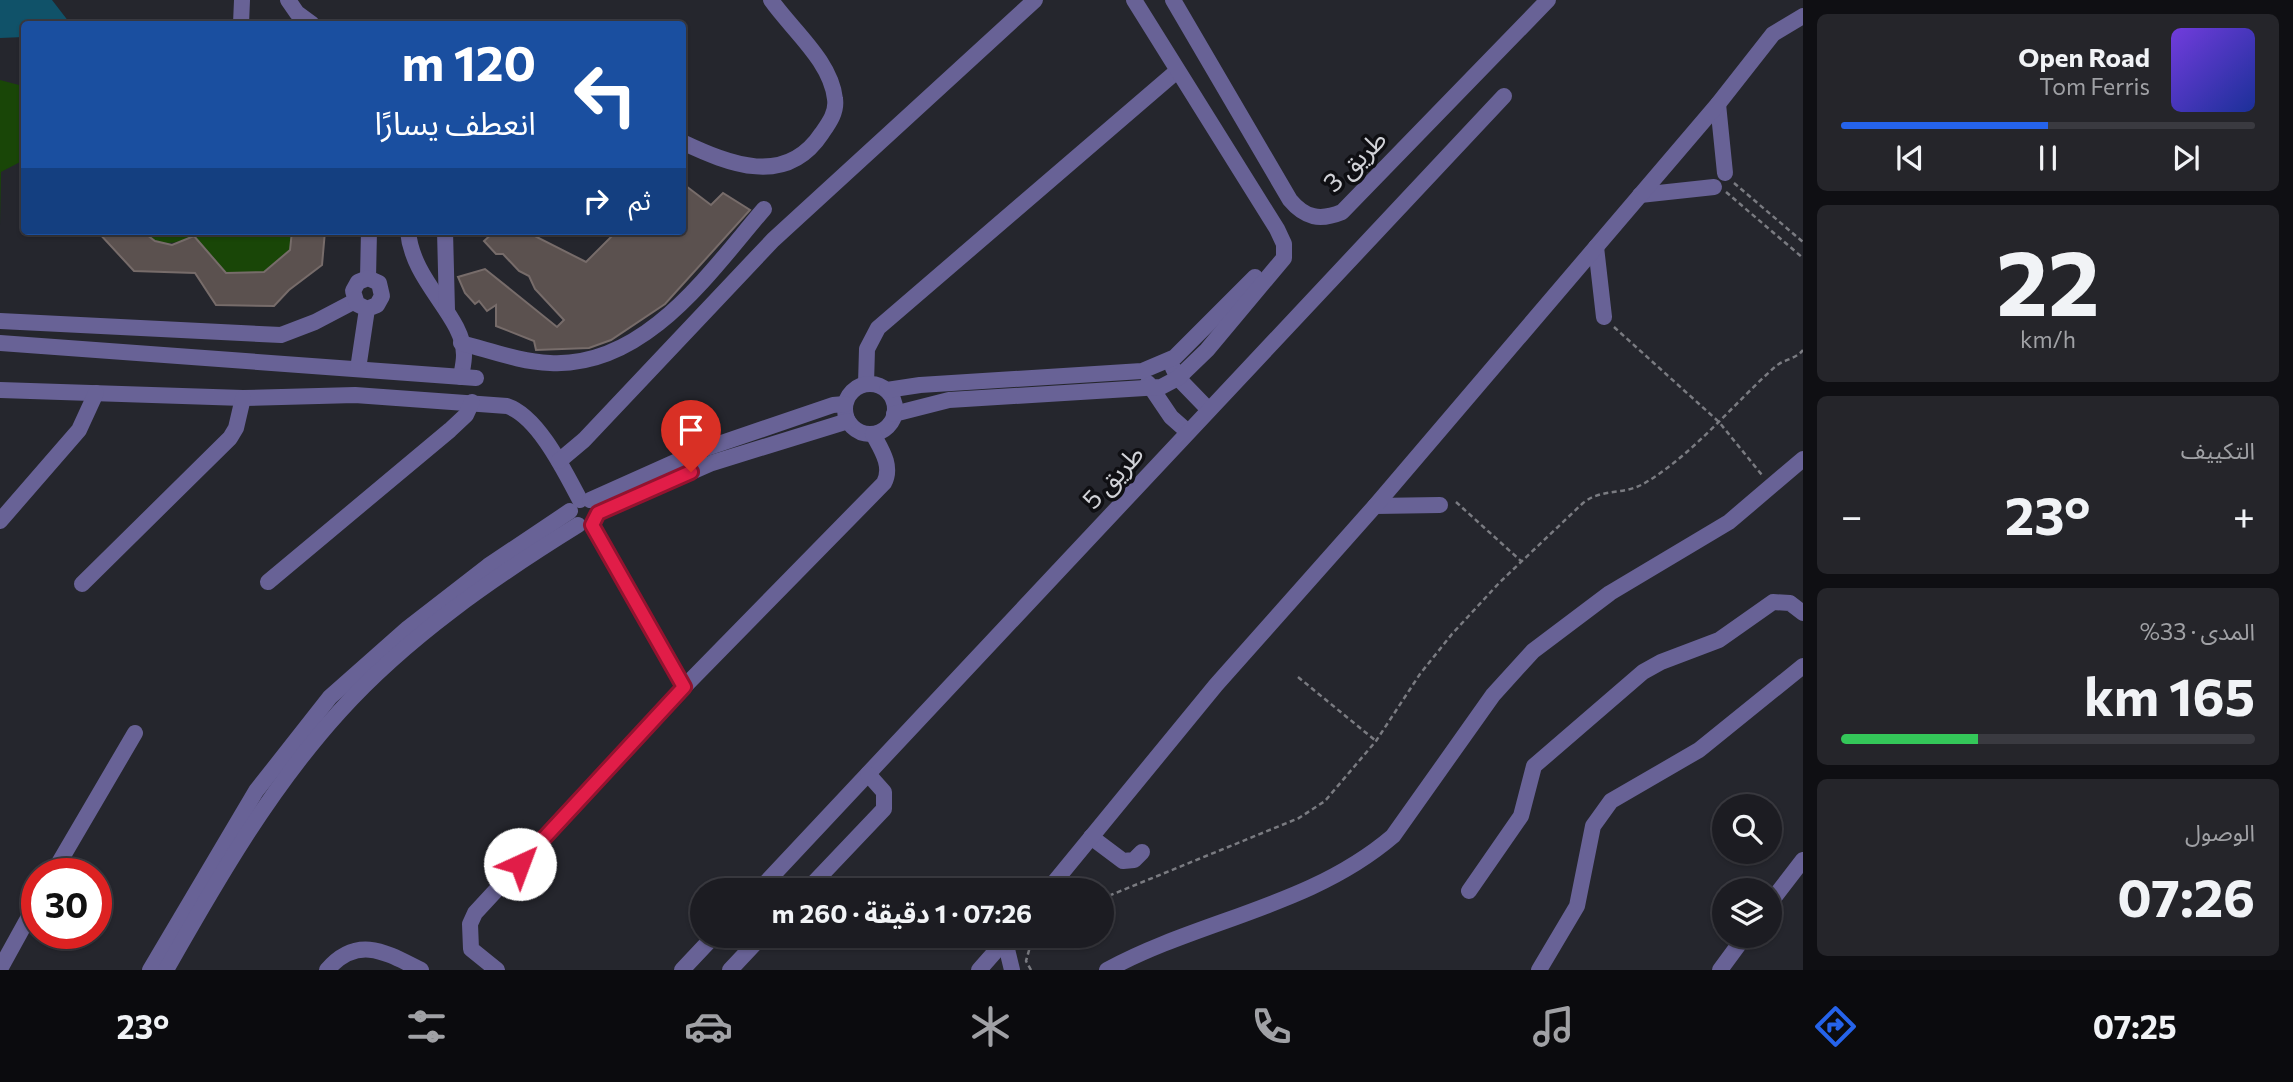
<!DOCTYPE html>
<html lang="ar">
<head>
<meta charset="utf-8">
<style>
  body { margin:0; font-family:Commissioner,"Noto Sans Arabic",sans-serif; background:#25252a; color:#f1f3f6; direction:rtl; height:100vh; display:flex; flex-direction:column; font-size:26px; white-space:nowrap }
  * { box-sizing:border-box; margin:0 }
  p { font-size:23px; color:#a0a1a5 }
  .icon { flex:none; width:38px; height:38px; fill:none; stroke:currentColor; stroke-width:2; stroke-linecap:round; stroke-linejoin:round }
  .map { position:relative; flex:1; overflow:hidden; direction:ltr }
  .panel { display:flex; flex-direction:column; gap:14px; padding:14px; background:#0f0f13; width:490px }
  .panel>* { flex:none }
  .top-card { position:absolute; left:21px; top:21px; width:665px; height:214px; border-radius:7px; box-shadow:0 2px 5px #0004,0 0 0 2px #3a3a40; direction:rtl; background:#1a4fa0; color:#fff; overflow:hidden }
  .buttons { position:absolute; left:1712px; top:794px; display:grid; gap:14px }
  .buttons a { display:grid; place-items:center; width:70px; height:70px; border-radius:50%; background:#1c1c22; box-shadow:0 2px 5px #0004,0 0 0 2px #3a3a40; font-size:35px }
  .speed { position:absolute; left:21px; top:858px; display:flex; gap:14px; font-size:35px; font-weight:700; text-align:center }
  .speed>* { display:grid; place-content:center; width:91px; height:91px; border-radius:50%; background:#1c1c22; box-shadow:0 2px 5px #0004,0 0 0 2px #3a3a40; line-height:1 }
  .speed .limit { border:10px solid #d22; background:#fff; color:#111 }
  .pin { position:absolute; display:grid; place-items:center; width:60px; height:60px; color:#fff; margin:-72px -30px; border-radius:50% 50% 50% 0; rotate:-45deg; box-shadow:0 0 7px #0007 }
  .pin .icon { rotate:45deg }
  .me { position:absolute; width:77px; margin:-38px; rotate:43deg; stroke-linejoin:round; filter:drop-shadow(0 0 5px #0008) }
  .turn { display:flex; align-items:center; gap:24px; height:147px; padding:0 35px; font-size:32px }
  .turn .icon { width:91px; height:91px; stroke-width:2.5 }
  .turn b { display:block; font-size:49px; line-height:60px }
  .then { display:flex; align-items:center; height:66px; padding:0 35px; background:#0003; gap:14px; font-size:26px }
  .big { font-size:52px; font-weight:700; line-height:1.1 }
  .panel .widget { flex:1; display:flex; flex-direction:column; justify-content:center; gap:10px; min-width:0; padding:0 24px; border-radius:10px; background:#25252a }
  .panel .dial { align-items:center; gap:0 }
  .dial b { font-size:91px; line-height:1 }
  .song { display:flex; align-items:center; gap:21px }
  .cover { width:84px; height:84px; border-radius:10px; background:linear-gradient(135deg,hsl(260 70% 55%),hsl(230 70% 35%)) }
  .played { height:7px; border-radius:4px; background:linear-gradient(90deg,#2563eb 50%,#3a3a40 50%) }
  .keys { display:flex; justify-content:space-around; direction:ltr }
  .heat { display:flex; justify-content:space-between; align-items:center; font-size:38px; direction:ltr }
  .charge { height:10px; border-radius:5px; background:linear-gradient(90deg,#34c759 33%,#3a3a40 0) }
  .trip { position:absolute; left:690px; top:878px; width:424px; height:70px; border-radius:35px; background:#1c1c22; box-shadow:0 2px 5px #0004,0 0 0 2px #3a3a40; font-weight:700; line-height:70px; text-align:center; direction:rtl }
  .dock { display:flex; height:112px; justify-content:space-around; align-items:center; background:#0b0b0e; color:#a0a1a5 }
  .dock .icon { width:49px; height:49px }
  .dock .on { color:#2563eb }
  .dock b { font-size:32px; color:#f1f3f6 }
  main { display:flex; flex:1; min-height:0 }
  .map>svg:first-child { display:block }
</style>
</head>
<body>
<main>
<section class="panel">
<div class="widget">
<div class="song"><i class="cover"></i><div><b>Open Road</b><p>Tom Ferris</p></div></div>
<div class="played"></div>
<div class="keys"><svg class="icon" aria-label="previous" viewBox="0 0 24 24"><path d="M18 5L8 12l10 7zM5 5v14"/></svg><svg class="icon" aria-label="pause" viewBox="0 0 24 24"><path d="M8 5v14M16 5v14"/></svg><svg class="icon" aria-label="next" viewBox="0 0 24 24"><path d="M6 5l10 7-10 7zM19 5v14"/></svg></div>
</div>
<div class="widget dial"><b>22</b><p>km/h</p></div>
<div class="widget"><p>التكييف</p>
<div class="heat"><a>−</a><b class="big">23°</b><a>+</a></div>
</div>
<div class="widget"><p>المدى · 33%</p><b class="big">165 km</b><div class="charge"></div></div>
<div class="widget"><p>الوصول</p><b class="big">07:26</b></div>
</section>
<div class="map">
<svg width="1803" height="970" viewBox="0 0 1803 970">
  <rect width="100%" height="100%" fill="#25262d"/>
  <!-- green -->
  <g fill="#194607">
    <polygon points="0,80 19,85 24,90 24,160 1,172 0,225"/>
    <path d="M 142,231 L 292,231 L 290,250 L 264,272 L 226,273 L 194,236 C 172,245 161,247 142,231 Z"/>
  </g>
  <!-- water -->
  <polygon fill="#105269" points="0,0 52,0 69,22 24,24 24,37 0,38"/>
  <!-- building -->
  <g fill="#5b514f" stroke="#776c6a" stroke-width="2">
    <polygon points="682,183 711,205 723,193 750,210 665,304 611,340 589,348 536,350 534,341 496,326 496,305 487,311 479,301 475,304 465,293 458,277 485,269 557,327 564,320 535,289 529,276 519,271 503,254 496,254 484,241 495,231 525,231 586,262 617,231 682,231"/>
    <polygon points="97,231 142,231 155,241 172,245 194,236 226,273 264,272 290,250 292,231 325,231 322,265 289,290 274,306 216,305 195,273 134,271"/>
  </g>
  <g fill="none" stroke-linecap="round" stroke-linejoin="round">
    <!-- path -->
    <g stroke="#7a7b81" stroke-width="2.5" stroke-dasharray="5 3.5" stroke-linecap="butt">
      <polyline points="1734,183 1803,242"/>
      <polyline points="1726,192 1803,258"/>
      <polyline points="1614,327 1719,422 1762,475"/>
      <polyline points="1456,502 1521,561"/>
      <polyline points="1298,677 1376,741"/>
      <path d="M 1101,899 L 1299,818 L 1325,801 L 1376,741 L 1420,674 L 1452,634 L 1500,582 L 1583,503 C 1602,488 1624,495 1643,484 C 1691,457 1735,402 1776,366 C 1785,359 1796,359 1803,350"/>
      <polyline points="1031,970 1026,961 1033,936"/>
    </g>
    <!-- minor -->
    <g stroke="#686296" stroke-width="16">
      <polyline points="288,0 297,13 312,24"/>
      <path d="M 1173,0 L 1290,200 C 1305,218 1320,221 1342,212 L 1548,0"/>
      <polyline points="241,24 242,0"/>
      <polyline points="1718,104 1725,173"/>
      <path d="M 682,142 C 729,164 786,188 822,133 C 829,123 837,112 835,99 C 831,61 792,30 771,0"/>
      <polyline points="1640,195 1714,187"/>
      <path d="M 408,231 C 412,282 464,316 464,355 C 464,363 462,370 461,377"/>
      <polyline points="445,231 447,310"/>
      <polyline points="1596,247 1604,317"/>
      <polyline points="368,278 369,231"/>
      <polyline points="0,321 281,335 315,322 355,301"/>
      <polyline points="0,343 476,378"/>
      <path d="M 461,343 C 489,350 520,362 550,363 C 645,368 709,273 764,209"/>
      <polyline points="1173,368 1178,378 1209,410"/>
      <polyline points="358,369 367,309 377,305 382,296 379,283 368,278 358,282 353,291 357,304 367,309"/>
      <polyline points="1148,383 1171,417 1188,432"/>
      <polyline points="866,384 867,349 878,328 1177,71"/>
      <circle cx="870" cy="409" r="25"/>
      <path d="M 0,390 L 243,398 L 355,395 L 507,406 C 538,416 565,472 580,500"/>
      <polyline points="887,390 920,385 1142,371 1175,357 1255,277"/>
      <polyline points="894,414 949,400 1161,387 1178,378 1207,350 1284,258 1284,244 1277,229 1134,0"/>
      <polyline points="559,461 584,440 773,240 1035,0"/>
      <polyline points="590,500 704,449 833,405 845,404"/>
      <polyline points="1375,506 1440,505"/>
      <polyline points="598,513 712,463 848,421"/>
      <polyline points="0,521 79,430 96,393"/>
      <polyline points="592,525 684,687"/>
      <polyline points="268,582 450,430 466,415 472,402"/>
      <polyline points="82,584 230,438 236,428 243,398"/>
      <polyline points="1091,837 1123,861 1134,860 1142,852"/>
      <polyline points="53,873 135,733"/>
      <polyline points="758,891 1504,96"/>
      <polyline points="806,891 884,809 884,792 868,774"/>
      <polyline points="1047,891 1216,685 1375,506 1718,104 1773,34 1803,16"/>
      <polyline points="1469,891 1521,816 1534,766 1643,672 1661,662 1719,640 1773,602 1790,603 1803,613"/>
      <polyline points="1769,904 1803,860"/>
      <polyline points="1005,941 1012,970"/>
      <polyline points="0,969 37,902"/>
      <polyline points="150,970 256,791 330,697 408,628 488,566 570,511"/>
      <path d="M 166,970 C 217,880 270,788 340,711 C 407,637 494,577 578,525"/>
      <path d="M 327,970 C 358,934 387,953 421,970"/>
      <path d="M 497,970 L 471,949 L 470,924 L 475,913 L 684,687 L 884,483 C 893,466 881,449 873,434"/>
      <polyline points="682,970 714,936"/>
      <polyline points="730,970 762,936"/>
      <polyline points="979,970 1009,936"/>
      <path d="M 1107,970 C 1201,919 1310,907 1393,836 L 1493,695 L 1533,651 L 1610,593 L 1729,522 L 1803,459"/>
      <polyline points="1539,970 1577,906 1593,826 1611,801 1699,750 1803,666"/>
      <polyline points="1720,970 1745,936"/>
    </g>
  </g>
  <g fill="none" stroke-linecap="round" stroke-linejoin="round">
    <!-- route casing -->
    <g stroke="#92132f" stroke-width="18">
      <polyline id="route" points="520,864 684,687 592,525 598,513 691,472"/>
    </g>
    <!-- route -->
    <use href="#route" stroke="#e11d48" stroke-width="12"/>
  </g>
  <g text-anchor="middle" stroke-width="7" stroke-linejoin="round" paint-order="stroke">
    <!-- street labels -->
    <g font-size="26" fill="#d1d2d7" stroke="#0f0f13">
      <text transform="translate(1355 161) rotate(-44)" y="9">طريق 3</text>
      <text transform="translate(1113 477) rotate(-47)" y="9">طريق 5</text>
    </g>
  </g>
</svg>
<div class="buttons">
<a><svg class="icon" aria-label="search" viewBox="0 0 24 24"><circle cx="10" cy="10" r="6"/><path d="M15 15l6 6"/></svg></a>
<a><svg class="icon" aria-label="layers" viewBox="0 0 24 24"><path d="M12 4l9 5-9 5-9-5zM3 14l9 5 9-5"/></svg></a>
</div>
<div class="speed"><div class="limit">30</div></div>
<div class="pin" style="left:691px;top:472px;background:#d93025"><svg class="icon" aria-label="arrive" viewBox="0 0 24 24"><path d="M6 21V4h12l-3 4 3 4H6"/></svg></div>
<svg class="me" style="left:520px;top:864px" viewBox="-20 -20 40 40"><circle r="19" fill="#fff"/><path d="M0-13L10 11 0 6-10 11z" fill="#e11d48"/></svg>
<div class="trip">07:26 · 1 دقيقة · 260 m</div>
<div class="top-card">
<div class="turn"><svg class="icon" aria-label="left" viewBox="0 0 24 24"><path d="M17 20v-9H6M10 6l-5 5 5 5"/></svg><div><b>120 m</b>انعطف يسارًا</div></div>
<div class="then">ثم<svg class="icon" aria-label="right" viewBox="0 0 24 24"><path d="M7 20v-9h11M14 6l5 5-5 5"/></svg></div>
</div>
</div>
</main>
<nav class="dock">
<b>07:25</b>
<svg class="icon on" aria-label="directions" viewBox="0 0 24 24"><path d="M12 3l9 9-9 9-9-9zM9 14v-3h6M13 9l2 2-2 2"/></svg>
<svg class="icon" aria-label="music" viewBox="0 0 24 24"><path d="M9 18V5l10-2v13"/><circle cx="6" cy="18" r="3"/><circle cx="16" cy="16" r="3"/></svg>
<svg class="icon" aria-label="phone" viewBox="0 0 24 24"><path d="M5 4h4l2 5-3 2q2 4 5 5l2-3 5 2v4C11 20 4 13 5 4z"/></svg>
<svg class="icon" aria-label="climate" viewBox="0 0 24 24"><path d="M12 3v18M4 7l16 10M4 17L20 7"/></svg>
<svg class="icon" aria-label="car" viewBox="0 0 24 24"><path d="M5 17H2v-5l4-1 3-4h7l3 4 3 1v5h-3M9 17h6M6 11h13"/><circle cx="7" cy="17" r="2"/><circle cx="17" cy="17" r="2"/></svg>
<svg class="icon" aria-label="filters" viewBox="0 0 24 24"><path d="M4 7h16M4 17h16"/><circle cx="9" cy="7" r="2"/><circle cx="15" cy="17" r="2"/></svg>
<b>23°</b>
</nav>
</body>
</html>
